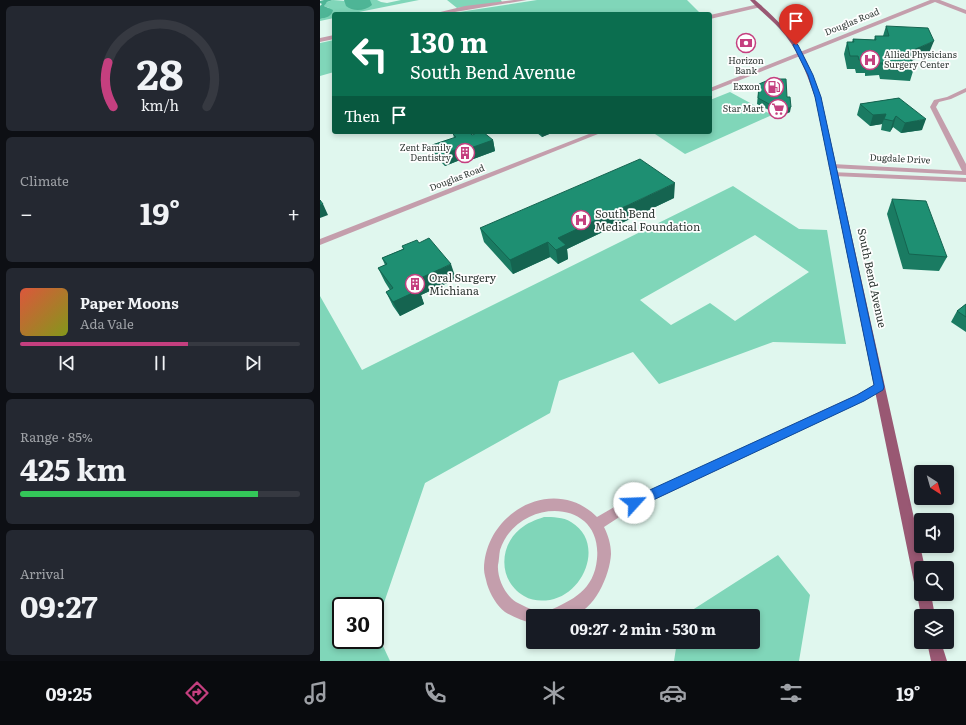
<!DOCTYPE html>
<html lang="en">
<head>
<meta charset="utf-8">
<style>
  body { margin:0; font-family:Literata,serif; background:#242831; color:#f1f3f6; height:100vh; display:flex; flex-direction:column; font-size:15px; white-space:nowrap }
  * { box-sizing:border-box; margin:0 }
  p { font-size:13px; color:#9ea1a6 }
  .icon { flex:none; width:22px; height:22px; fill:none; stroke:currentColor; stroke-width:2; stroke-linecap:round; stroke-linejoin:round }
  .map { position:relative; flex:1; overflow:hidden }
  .drawer { display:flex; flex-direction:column; gap:6px; padding:6px; background:#0d0f14; width:320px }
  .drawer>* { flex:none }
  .guide { position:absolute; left:12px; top:12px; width:380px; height:122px; border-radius:4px; box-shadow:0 2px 6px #0003; background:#0b6e4f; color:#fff; overflow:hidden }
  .needle { width:26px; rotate:143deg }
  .buttons { position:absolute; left:594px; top:465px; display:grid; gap:8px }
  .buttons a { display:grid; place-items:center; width:40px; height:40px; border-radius:4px; background:#171b24; box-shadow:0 2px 6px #0003; font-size:20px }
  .speed { position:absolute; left:12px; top:597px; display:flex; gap:8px; font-size:20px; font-weight:700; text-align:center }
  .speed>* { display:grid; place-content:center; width:52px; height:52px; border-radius:50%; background:#171b24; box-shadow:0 2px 6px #0003; line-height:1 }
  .speed .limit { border:2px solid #111; border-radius:6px; background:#fff; color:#111 }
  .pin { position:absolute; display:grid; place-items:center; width:34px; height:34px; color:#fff; margin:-41px -17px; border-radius:50% 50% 50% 0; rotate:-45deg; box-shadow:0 0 4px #0007 }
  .pin .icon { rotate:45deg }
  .me { position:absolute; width:44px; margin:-22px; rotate:65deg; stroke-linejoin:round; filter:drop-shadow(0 0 3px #0008) }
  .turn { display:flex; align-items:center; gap:14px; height:84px; padding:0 12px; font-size:18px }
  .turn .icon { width:52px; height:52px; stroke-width:2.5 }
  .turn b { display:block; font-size:28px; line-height:34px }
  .then { display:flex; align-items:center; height:38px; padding:0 12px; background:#0003; gap:8px; font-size:15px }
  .big { font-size:30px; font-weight:700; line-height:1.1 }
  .drawer .card { flex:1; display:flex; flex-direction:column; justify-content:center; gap:6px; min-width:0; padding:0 14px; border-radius:6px; background:#242831 }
  .drawer .dial { align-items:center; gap:0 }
  .dial svg { height:104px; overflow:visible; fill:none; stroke:#363941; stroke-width:7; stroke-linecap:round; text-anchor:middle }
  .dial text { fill:#f1f3f6; stroke:none }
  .song { display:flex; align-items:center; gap:12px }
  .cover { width:48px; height:48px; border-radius:6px; background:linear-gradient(135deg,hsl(10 70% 55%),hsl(70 70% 35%)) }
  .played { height:4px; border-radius:2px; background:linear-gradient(90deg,#c53f7f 60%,#363941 60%) }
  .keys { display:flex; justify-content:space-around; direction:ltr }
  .heat { display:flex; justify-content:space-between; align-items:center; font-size:22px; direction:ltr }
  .charge { height:6px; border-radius:3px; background:linear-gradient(90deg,#34c759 85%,#363941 0) }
  .trip { position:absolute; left:206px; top:609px; width:234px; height:40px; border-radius:4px; background:#171b24; box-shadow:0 2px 6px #0003; font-weight:700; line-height:40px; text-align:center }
  .dock { display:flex; height:64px; justify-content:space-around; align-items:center; background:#090b0e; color:#9ea1a6 }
  .dock .icon { width:28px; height:28px }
  .dock .selected { color:#c53f7f }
  .dock b { font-size:18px; color:#f1f3f6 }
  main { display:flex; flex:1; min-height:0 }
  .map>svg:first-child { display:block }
</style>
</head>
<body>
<main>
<section class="drawer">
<div class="card dial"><svg viewBox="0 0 100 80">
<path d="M14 69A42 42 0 1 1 86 69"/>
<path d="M14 69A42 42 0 0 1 10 35" stroke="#c53f7f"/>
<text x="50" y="56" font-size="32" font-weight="700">28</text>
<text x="50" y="72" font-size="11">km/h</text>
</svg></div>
<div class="card"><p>Climate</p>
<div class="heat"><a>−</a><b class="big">19°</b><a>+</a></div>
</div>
<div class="card">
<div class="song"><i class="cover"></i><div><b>Paper Moons</b><p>Ada Vale</p></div></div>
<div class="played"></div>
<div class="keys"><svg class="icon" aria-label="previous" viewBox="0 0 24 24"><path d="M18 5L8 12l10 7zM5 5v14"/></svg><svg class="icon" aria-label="pause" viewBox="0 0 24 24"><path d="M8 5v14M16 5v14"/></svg><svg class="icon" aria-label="next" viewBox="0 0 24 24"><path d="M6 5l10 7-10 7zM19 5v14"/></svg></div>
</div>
<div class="card"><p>Range · 85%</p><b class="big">425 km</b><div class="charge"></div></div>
<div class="card"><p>Arrival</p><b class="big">09:27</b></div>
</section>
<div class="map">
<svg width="646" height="661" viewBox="0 0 646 661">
  <rect width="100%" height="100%" fill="#e0f7ee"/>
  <!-- green -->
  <g fill="#80d6b9" fill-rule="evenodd">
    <polygon points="13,0 50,3 50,0 57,0 61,2 67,3 81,0 99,0 29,14 14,14 14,18 0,21 0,19 4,18 9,8 4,6 5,3"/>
    <polygon points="127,0 181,0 182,2 137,8"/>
    <polygon points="217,0 367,0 381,14 126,14"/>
    <polygon points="14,40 14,72 0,76 0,43"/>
    <polygon points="410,92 452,115 365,154 332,132 390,132 390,100"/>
    <path d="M 413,186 L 479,229 L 507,230 L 526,344 L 453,342 L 339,384 L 313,352 L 239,381 L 230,413 L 105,483 L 55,629 L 70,661 L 0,661 L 0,296 L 42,370 ZM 435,235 L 489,272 L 415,321 L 390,303 L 351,325 L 320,300 ZM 21,606 L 55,606 L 55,640 L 21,640 Z"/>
    <path d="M 224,517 C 233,517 243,517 251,522 C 285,542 265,594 230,600 C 221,601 212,601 204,596 C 179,582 178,547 200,529 C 207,523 215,520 224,517 Z"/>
    <polygon points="458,555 490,595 479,661 354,661 357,642 433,642 433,616 363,616"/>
  </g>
  <!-- water -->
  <g fill="#4eb596">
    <path d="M 4,0 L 13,0 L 7,2 L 4,6 L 13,10 C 12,16 6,18 0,19 L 0,6 L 2,4 L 0,3 L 0,1 Z"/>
    <path d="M 24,0 L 50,0 L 52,5 C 45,11 33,12 26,6 Z"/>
  </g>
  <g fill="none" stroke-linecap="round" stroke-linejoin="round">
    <!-- minor -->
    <g fill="#c49eac" fill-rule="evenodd">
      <polygon points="194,0 207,0 123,14 112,14 145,6"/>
      <polygon points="610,0 620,0 646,10 646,14 615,2 390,92 390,88"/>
      <polygon points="439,4 442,6 441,7 390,19 390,15"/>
      <polygon points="14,35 14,39 0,42 0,38"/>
      <polygon points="646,88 646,92 631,99 619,102 616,107 646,164 646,175 512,168 508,166 512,164 642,171 610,107 614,100 627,97"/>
      <polygon points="274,132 283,132 0,245 0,239"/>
      <polygon points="511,172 646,178 646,182 514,176 510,174"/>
      <path d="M 559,383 L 563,384 L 564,387 L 563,390 L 544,401 L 304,514 L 284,527 C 288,535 291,544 291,554 C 290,575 274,612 251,616 C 243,617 234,616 226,616 L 228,611 C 253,600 274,590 277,559 C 283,496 197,497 180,550 C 179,555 179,561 178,565 C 177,578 185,595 196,602 C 203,606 211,609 218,612 L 220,616 L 213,616 L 213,624 C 204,621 193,617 185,612 C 177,606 170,594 167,584 C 166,579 164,574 164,569 C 165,512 234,474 277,517 L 296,506 L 536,395 Z"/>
    </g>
    <!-- major -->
    <g fill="#995873" fill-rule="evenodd">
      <path d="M 430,0 L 435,0 C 473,33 485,50 501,97 L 605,568 L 601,568 L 601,594 L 611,594 L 615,616 L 601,616 L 597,594 L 600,589 L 596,587 L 594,582 L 495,97 C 486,72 478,48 459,28 C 450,18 439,10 430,0 Z"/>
      <polygon points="607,642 621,642 627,661 611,661"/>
    </g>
  </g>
  <!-- wall -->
  <g fill="#1a7b62">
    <polygon points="566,26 609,53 591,61 594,68 590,81 560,79 559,75 545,76 545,73 536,73 535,69 527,69 524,54 527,42 532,42 533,39 554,40 555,36 563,36"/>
    <polygon points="439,84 467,97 470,112 461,116 437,104"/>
    <polygon points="579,98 602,130 581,133 573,127 570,132 561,130 562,124 550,126 537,115 540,104"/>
    <polygon points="216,132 234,132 222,137"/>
    <polygon points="133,134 152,135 173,140 175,151 148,161 145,158 125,166 115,156 112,145 134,138"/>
    <polygon points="354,198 247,249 248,259 238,264 230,257 193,274 164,242 160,228"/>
    <polygon points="572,199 627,257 619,271 583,269 567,214"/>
    <polygon points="82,246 136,279 101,295 104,304 80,316 73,306 66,292 70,290 65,282 58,268 65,265 62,258 83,249"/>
    <polygon points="646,304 646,332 631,322 637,311"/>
  </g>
  <!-- shaded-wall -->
  <g fill="#156450">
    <polygon points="614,41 609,53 578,67 575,58"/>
    <polygon points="471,107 470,112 461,116 462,111"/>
    <polygon points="566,114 562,124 550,126 553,115"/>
    <polygon points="576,116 573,127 570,132 573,121"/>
    <polygon points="606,119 602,130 581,133 585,123"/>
    <polygon points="221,132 234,132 222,137"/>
    <polygon points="173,140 175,151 148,161 145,150"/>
    <polygon points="142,147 145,158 125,166 122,155"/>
    <polygon points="355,183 354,198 247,249 248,259 238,264 236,250 238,238"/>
    <polygon points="3,204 8,215 0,218 0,205"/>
    <polygon points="228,242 230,257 193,274 190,260"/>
    <polygon points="131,264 136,279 101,295 104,304 80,316 73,302 92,282"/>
  </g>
  <!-- building -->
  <g fill="#1e8f72" stroke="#156450">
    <polygon points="566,26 608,28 614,41 575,58 590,58 594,68 564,66 563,63 549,63 548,61 539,60 538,56 530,56 527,42 534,42 533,39 556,40 555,36 569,36"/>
    <polygon points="451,79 466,79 467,97 470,97 471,107 462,111 438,98 439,84"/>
    <polygon points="579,98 606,119 585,123 576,116 573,121 564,119 566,114 553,115 540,104"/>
    <polygon points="138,132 149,132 152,135 159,132 163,132 173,140 145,150 142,147 122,155 112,145 136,137 133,134"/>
    <polygon points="320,159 355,183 238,238 246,245 236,250 228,242 190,260 160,228"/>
    <polygon points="572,199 606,201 627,257 589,254"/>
    <polygon points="0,200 3,204 0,205"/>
    <polygon points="109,238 131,264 92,282 99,290 73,302 66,292 73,288 58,268 67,264 62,258 84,249 82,246 97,240 99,243"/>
    <polygon points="646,304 646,317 637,311"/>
  </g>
  <!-- route -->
  <polygon fill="#1a73e8" stroke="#114b97" points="476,43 478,45 493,75 501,97 564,387 563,390 544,401 314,509 310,507 308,503 310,499 537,395 554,385 495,97 488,75 473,45"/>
  <!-- icons -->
  <defs>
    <g id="bank-ring" transform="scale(1)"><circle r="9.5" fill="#fefefe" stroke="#c53f7f" stroke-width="1.5"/><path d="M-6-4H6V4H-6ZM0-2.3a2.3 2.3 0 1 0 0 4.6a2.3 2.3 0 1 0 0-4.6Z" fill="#c53f7f"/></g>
    <g id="hospital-ring" transform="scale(1)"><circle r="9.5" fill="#fefefe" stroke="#c53f7f" stroke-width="1.5"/><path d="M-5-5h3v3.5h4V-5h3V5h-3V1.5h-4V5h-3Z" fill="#c53f7f"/></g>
    <g id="fuel-ring" transform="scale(1)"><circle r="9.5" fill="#fefefe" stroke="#c53f7f" stroke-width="1.5"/><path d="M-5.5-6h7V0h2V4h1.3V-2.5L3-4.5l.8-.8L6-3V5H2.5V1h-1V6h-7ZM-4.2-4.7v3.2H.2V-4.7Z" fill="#c53f7f"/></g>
    <g id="supermarket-ring" transform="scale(1)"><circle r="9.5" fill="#fefefe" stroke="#c53f7f" stroke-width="1.5"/><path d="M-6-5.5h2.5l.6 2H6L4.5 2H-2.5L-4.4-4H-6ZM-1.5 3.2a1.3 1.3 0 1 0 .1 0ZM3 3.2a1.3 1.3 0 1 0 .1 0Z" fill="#c53f7f"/></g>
    <g id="building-ring" transform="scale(1)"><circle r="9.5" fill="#fefefe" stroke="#c53f7f" stroke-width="1.5"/><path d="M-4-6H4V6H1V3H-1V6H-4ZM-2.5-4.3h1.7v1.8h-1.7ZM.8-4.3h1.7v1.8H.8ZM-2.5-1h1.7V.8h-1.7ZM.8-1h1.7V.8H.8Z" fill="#c53f7f"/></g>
  </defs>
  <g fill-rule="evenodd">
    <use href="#bank-ring" x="426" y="43"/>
    <use href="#hospital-ring" x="550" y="60"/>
    <use href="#fuel-ring" x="454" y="87"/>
    <use href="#supermarket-ring" x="458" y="109"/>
    <use href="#building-ring" x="145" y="153"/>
    <use href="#hospital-ring" x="261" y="220"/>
    <use href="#building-ring" x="95" y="284"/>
  </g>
  <g text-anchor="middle" stroke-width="3.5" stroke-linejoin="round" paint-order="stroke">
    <!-- far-street labels -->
    <g font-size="9" fill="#2e3733" stroke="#fefefe">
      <text transform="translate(532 22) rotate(-22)" y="3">Douglas Road</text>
      <text transform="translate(580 159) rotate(3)" y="3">Dugdale Drive</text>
      <text transform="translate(137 178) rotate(-21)" y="3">Douglas Road</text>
    </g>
    <!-- far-poi labels -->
    <g font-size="9" fill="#2e3733" stroke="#fefefe" text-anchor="end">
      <text x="564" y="58" text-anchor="start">Allied Physicians<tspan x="564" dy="10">Surgery Center</tspan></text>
      <text x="426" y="64" text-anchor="middle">Horizon<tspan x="426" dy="10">Bank</tspan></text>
      <text x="440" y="90">Exxon</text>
      <text x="444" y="112">Star Mart</text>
      <text x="131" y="151">Zent Family<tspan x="131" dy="10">Dentistry</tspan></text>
    </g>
    <!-- poi labels -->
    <g font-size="11" fill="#2e3733" stroke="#fefefe" text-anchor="start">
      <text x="275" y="218">South Bend<tspan x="275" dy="13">Medical Foundation</tspan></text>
      <text x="109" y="282">Oral Surgery<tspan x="109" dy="13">Michiana</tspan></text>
    </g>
    <!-- street labels -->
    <g font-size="11" fill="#2e3733" stroke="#fefefe">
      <text transform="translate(552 278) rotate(78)" y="4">South Bend Avenue</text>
    </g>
  </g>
</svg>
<div class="buttons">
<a><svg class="needle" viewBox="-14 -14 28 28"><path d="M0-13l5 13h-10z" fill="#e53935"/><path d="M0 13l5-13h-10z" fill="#9ea1a6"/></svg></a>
<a><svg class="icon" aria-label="sound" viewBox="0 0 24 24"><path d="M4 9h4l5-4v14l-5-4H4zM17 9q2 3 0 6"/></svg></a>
<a><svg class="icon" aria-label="search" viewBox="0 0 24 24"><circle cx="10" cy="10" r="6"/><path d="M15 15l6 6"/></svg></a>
<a><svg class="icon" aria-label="layers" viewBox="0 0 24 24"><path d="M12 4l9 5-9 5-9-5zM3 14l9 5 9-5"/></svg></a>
</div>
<div class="speed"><div class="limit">30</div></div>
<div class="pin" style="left:476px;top:45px;background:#d93025"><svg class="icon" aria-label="arrive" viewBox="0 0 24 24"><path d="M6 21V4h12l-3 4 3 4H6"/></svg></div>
<svg class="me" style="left:314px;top:503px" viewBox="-20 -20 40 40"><circle r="19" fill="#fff"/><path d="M0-13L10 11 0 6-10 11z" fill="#1a73e8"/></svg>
<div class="trip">09:27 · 2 min · 530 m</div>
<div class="guide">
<div class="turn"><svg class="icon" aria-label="left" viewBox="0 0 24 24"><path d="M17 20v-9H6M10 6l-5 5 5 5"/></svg><div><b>130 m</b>South Bend Avenue</div></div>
<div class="then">Then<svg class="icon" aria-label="arrive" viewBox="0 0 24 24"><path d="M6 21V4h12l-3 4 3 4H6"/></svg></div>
</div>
</div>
</main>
<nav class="dock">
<b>09:25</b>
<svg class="icon selected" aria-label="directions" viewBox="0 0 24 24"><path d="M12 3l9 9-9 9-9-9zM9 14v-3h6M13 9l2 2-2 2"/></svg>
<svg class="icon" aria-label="music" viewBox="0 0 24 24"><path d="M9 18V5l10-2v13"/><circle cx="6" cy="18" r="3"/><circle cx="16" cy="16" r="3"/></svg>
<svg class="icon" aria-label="phone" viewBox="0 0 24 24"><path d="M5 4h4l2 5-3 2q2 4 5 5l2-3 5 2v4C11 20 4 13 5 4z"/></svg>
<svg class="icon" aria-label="climate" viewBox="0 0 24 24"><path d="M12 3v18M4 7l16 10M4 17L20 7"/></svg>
<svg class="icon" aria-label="car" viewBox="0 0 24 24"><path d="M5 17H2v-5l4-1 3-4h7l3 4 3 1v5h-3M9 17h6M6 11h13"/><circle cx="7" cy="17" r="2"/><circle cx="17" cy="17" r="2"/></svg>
<svg class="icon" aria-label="filters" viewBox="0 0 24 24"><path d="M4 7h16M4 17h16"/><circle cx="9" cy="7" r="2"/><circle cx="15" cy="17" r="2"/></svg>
<b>19°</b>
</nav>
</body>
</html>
